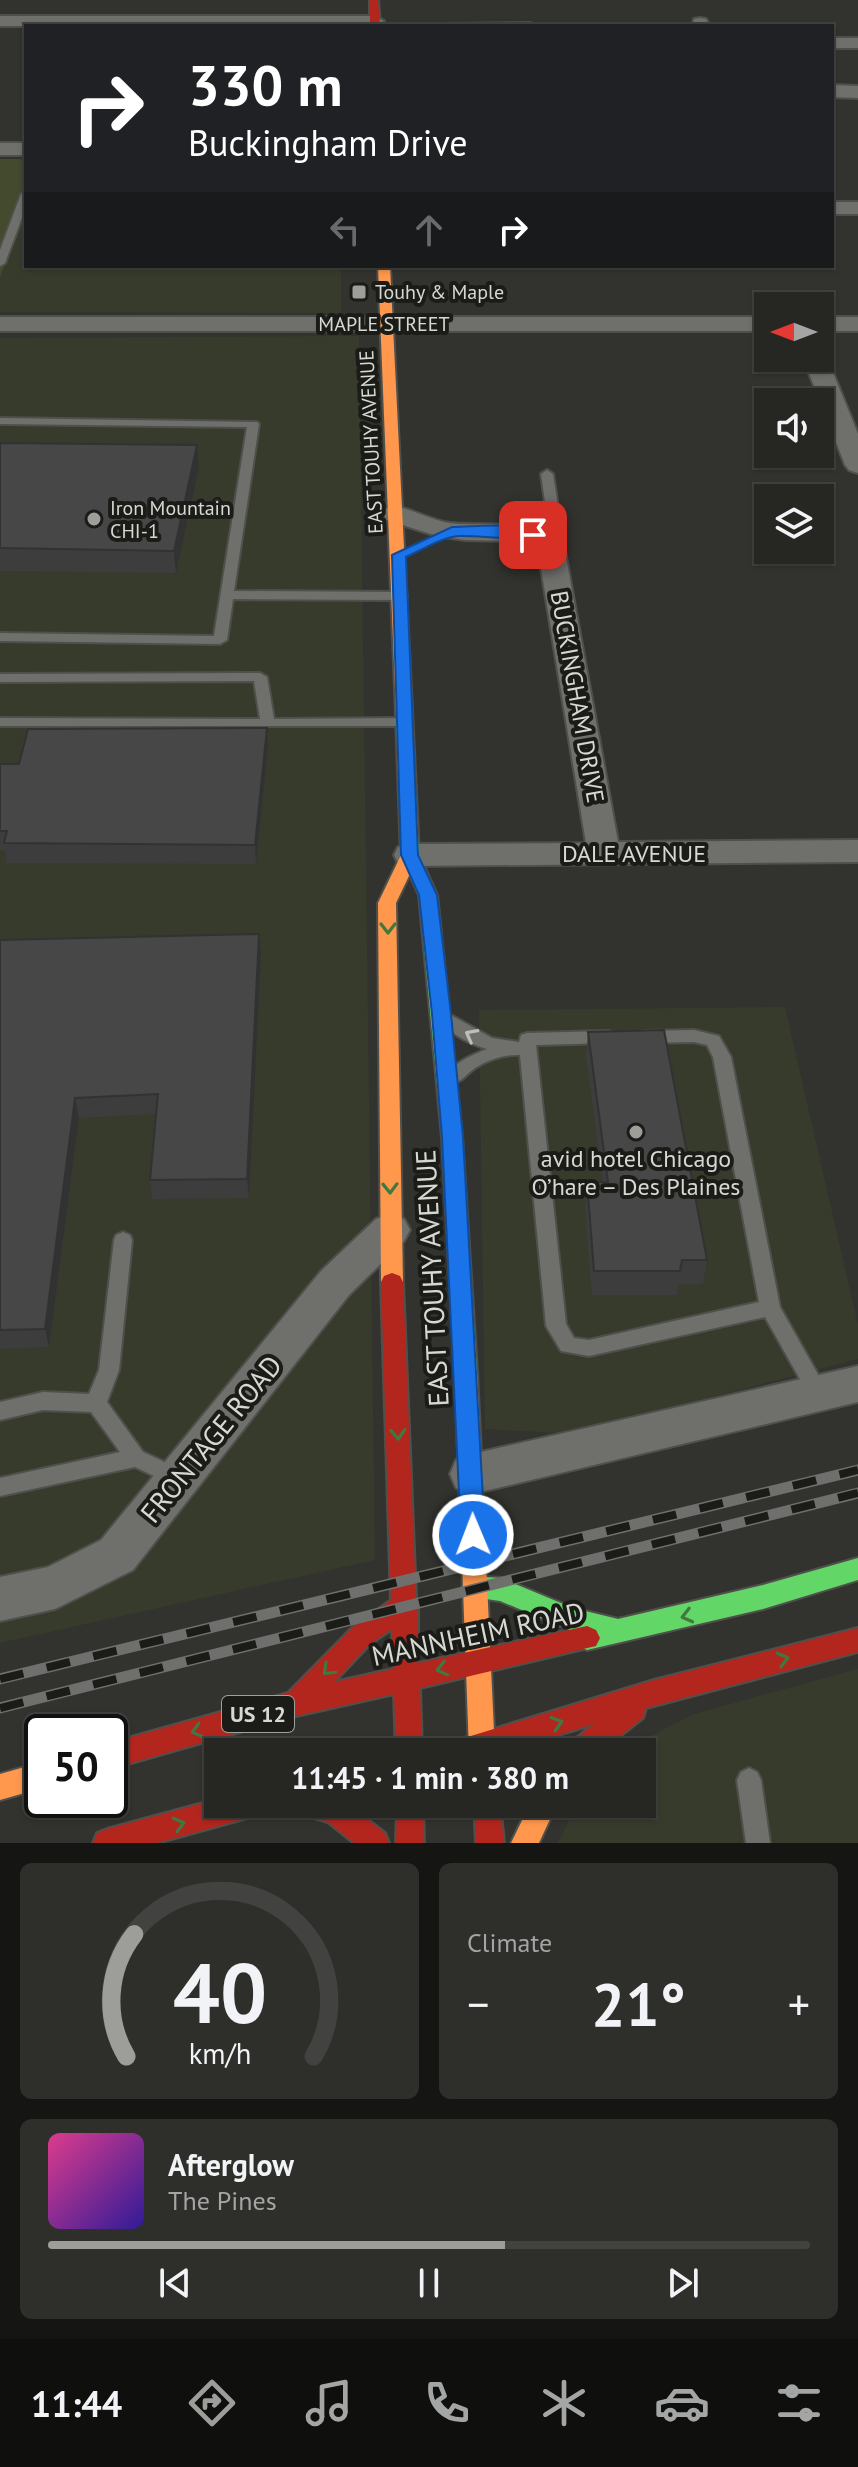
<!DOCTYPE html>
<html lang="en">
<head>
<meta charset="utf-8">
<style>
  body { margin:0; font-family:"PT Sans",sans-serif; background:#2e2e2a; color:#f1f3f6; height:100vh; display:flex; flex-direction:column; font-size:30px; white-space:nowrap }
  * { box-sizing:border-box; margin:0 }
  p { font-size:26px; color:#a4a5a5 }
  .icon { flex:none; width:44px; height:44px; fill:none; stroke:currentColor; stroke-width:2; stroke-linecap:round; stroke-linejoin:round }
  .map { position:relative; height:1843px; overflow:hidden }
  .details { display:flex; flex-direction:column; gap:20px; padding:20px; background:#151513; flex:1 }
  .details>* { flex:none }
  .banner { position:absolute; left:24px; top:24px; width:810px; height:244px; border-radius:0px; box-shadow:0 2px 6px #0004,0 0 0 2px #424340; background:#202124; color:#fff; overflow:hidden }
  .needle { width:52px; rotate:270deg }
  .tools { position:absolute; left:754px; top:292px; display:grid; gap:16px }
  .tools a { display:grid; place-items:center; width:80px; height:80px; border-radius:0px; background:#262622; box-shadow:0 2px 6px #0004,0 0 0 2px #424340; font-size:40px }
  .speed { position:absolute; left:24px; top:1714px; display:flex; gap:16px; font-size:40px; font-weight:700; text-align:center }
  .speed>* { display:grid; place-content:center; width:104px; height:104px; border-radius:50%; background:#262622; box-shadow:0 2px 6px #0004,0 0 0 2px #424340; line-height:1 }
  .speed .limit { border:4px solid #111; border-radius:12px; background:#fff; color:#111 }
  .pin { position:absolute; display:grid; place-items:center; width:68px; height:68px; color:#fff; margin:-34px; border-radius:16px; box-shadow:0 4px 12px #0006 }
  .me { position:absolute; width:88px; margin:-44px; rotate:359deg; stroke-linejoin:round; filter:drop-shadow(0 0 6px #0008) }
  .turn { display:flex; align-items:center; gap:28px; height:168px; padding:0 32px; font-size:36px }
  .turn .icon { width:104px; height:104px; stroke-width:2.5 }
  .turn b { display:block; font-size:56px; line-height:68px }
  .lanes { display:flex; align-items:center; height:76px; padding:0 32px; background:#0003; justify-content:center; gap:40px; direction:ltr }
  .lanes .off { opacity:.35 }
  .big { font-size:60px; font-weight:700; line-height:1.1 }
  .details .card { flex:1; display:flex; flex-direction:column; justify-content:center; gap:12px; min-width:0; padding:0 28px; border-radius:12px; background:#2e2e2a }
  .details .dial { align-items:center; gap:0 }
  .dial svg { height:208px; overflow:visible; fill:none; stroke:#424340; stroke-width:7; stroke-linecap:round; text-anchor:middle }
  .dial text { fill:#f1f3f6; stroke:none }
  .song { display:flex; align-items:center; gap:24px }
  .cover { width:96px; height:96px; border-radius:12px; background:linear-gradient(135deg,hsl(330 70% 55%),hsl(250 70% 35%)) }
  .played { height:8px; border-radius:4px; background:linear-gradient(90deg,#9d9e99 60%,#424340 60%) }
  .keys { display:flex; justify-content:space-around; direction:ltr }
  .heat { display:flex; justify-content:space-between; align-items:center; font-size:44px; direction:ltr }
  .details .tiles { flex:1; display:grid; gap:20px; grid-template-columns:1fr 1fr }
  .card:last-child { grid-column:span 2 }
  .trip { position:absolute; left:204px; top:1738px; width:452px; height:80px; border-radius:0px; background:#262622; box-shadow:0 2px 6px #0004,0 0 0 2px #424340; font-weight:700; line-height:80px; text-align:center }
  .tabs { display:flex; height:128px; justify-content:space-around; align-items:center; background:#0f0f0e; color:#a4a5a5 }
  .tabs .icon { width:56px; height:56px }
  .tabs .on { color:#9d9e99 }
  .tabs b { font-size:36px; color:#f1f3f6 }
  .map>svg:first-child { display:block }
</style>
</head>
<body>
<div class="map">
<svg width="858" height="1843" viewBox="0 0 858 1843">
  <rect width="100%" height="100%" fill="#32332e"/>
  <!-- built -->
  <g fill="#373b2c">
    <polygon points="26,207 26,266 341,266 341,313 0,312 0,278"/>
    <polygon points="359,336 375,1560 0,1643 0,338"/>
    <polygon points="785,1007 858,1325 858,1359 573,1434 485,1429 479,1010"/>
    <polygon points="858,1669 858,1843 558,1843 577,1804 642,1804 642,1752 625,1752 645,1739 694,1714"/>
  </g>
  <!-- green -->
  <polygon fill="#444a2d" points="0,159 26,159 26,207 0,278"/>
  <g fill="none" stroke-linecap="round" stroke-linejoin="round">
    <!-- lane casing -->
    <g stroke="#4f504b" stroke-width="4">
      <g id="lane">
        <polygon points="531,23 534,26 431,26 435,24"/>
        <polygon points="26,191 26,207 5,263 0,266 0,250 21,194"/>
        <polygon points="0,418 257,422 259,424 234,591 400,592 407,596 400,600 233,599 227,640 220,644 0,641 0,633 214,636 247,427 0,424"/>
        <path d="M 547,470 L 553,474 C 556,496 566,531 542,544 L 536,540 L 547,515 L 541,474 Z"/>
        <polygon points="260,673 267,677 274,719 403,718 410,722 403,726 0,726 0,718 260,719 254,681 0,682 0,674"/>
        <path d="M 449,1014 L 492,1038 L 519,1042 L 521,1035 L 527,1033 L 608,1031 L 614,1033 L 617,1037 L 614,1041 L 608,1043 L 536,1045 L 566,1324 L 574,1338 L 589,1340 L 759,1302 L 713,1057 L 707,1045 L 694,1042 L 644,1043 L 638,1041 L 635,1037 L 638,1033 L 644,1031 L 694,1030 L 719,1036 L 731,1057 L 780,1307 L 825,1387 L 828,1393 L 825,1399 L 818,1402 L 811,1399 L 765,1317 L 589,1356 L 561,1351 L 546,1326 L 520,1055 C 505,1054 488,1060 475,1068 C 465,1075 461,1085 447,1082 L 444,1077 C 455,1062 470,1056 487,1049 C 470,1044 451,1035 441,1020 L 443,1016 Z"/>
        <polygon points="123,1232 130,1235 132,1240 119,1370 107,1402 143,1452 184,1471 187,1478 184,1485 177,1487 135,1467 0,1496 0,1478 120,1452 91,1412 43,1410 0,1420 0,1402 43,1392 89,1394 99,1370 114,1240 116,1235"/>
        <polygon points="749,1768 757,1772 761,1780 770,1843 746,1843 737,1780 741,1772"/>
      </g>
    </g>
    <!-- street casing -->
    <g stroke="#4f504b" stroke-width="4">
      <g id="street">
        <polygon points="0,16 375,16 384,21 375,26 0,26"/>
        <polygon points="700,18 706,19 710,26 692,26 694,19"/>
        <rect x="832" y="38" width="26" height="10"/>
        <polygon points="832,85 858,86 858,98 832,97"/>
        <rect x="0" y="143" width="26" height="12"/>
        <rect x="832" y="202" width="26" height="12"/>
        <rect x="0" y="317" width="768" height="14"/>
        <rect x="820" y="317" width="38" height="14"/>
        <polygon points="820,352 827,358 858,434 858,473 849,470 845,465 803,358 820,358"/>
        <path d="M 396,506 C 412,510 428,518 444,522 C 477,529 542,514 564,546 L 618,842 L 858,840 L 858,862 L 410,866 L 398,863 L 394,855 L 398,847 L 410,844 L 586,843 L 538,550 L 514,541 L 465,540 L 437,536 L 387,520 L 383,514 L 387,508 Z"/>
        <polygon points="390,1214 404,1219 410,1230 404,1241 349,1295 133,1570 55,1609 0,1621 0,1577 48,1567 101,1540 321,1271 376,1219"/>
        <polygon points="858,1366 858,1402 472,1494 456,1488 450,1474 456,1460 472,1454"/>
      </g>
    </g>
    <!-- fast casing -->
    <g stroke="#4f504b" stroke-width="4">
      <g id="fast">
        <polygon points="403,684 411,689 419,855 437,895 462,1137 477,1371 474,1378 466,1381 458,1378 455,1371 442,1137 419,895 401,855 395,689"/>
        <polygon points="858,1558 858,1580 763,1609 587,1650 578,1646 574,1638 577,1633 500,1601 465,1596 462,1588 465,1580 474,1576 501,1578 573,1608 618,1619 763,1585"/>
      </g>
    </g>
    <!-- slow casing -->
    <g stroke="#4f504b" stroke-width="4">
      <g id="slow">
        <polygon points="378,266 390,266 411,689 403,694 395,689"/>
        <polygon points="410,849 419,855 396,903 403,1282 400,1288 392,1291 384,1288 381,1282 378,903 401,855"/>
        <polygon points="466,1361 474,1364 477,1371 495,1752 469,1752 455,1371 458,1364"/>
        <polygon points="42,1762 42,1788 0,1800 0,1774"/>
        <polygon points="530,1804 557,1804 539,1843 511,1843"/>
      </g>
    </g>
    <!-- jam casing -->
    <g stroke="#4f504b" stroke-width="4">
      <g id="jam">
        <polygon points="370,0 378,0 380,26 370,26"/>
        <path d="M 392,1273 L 400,1276 L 403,1282 L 416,1598 L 418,1604 L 418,1663 L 587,1626 L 596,1630 L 600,1638 L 596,1646 L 420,1688 L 422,1752 L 396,1752 L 394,1694 L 296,1716 L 110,1769 L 110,1743 L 288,1693 L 352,1628 L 391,1600 L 381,1282 L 384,1276 ZM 392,1629 L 393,1669 L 334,1682 L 370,1644 Z"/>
        <polygon points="858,1628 858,1652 646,1708 643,1718 600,1752 566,1752 570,1743 594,1724 503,1752 448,1752 452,1743 461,1739 654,1680"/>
        <polygon points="218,1799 218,1804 264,1804 260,1813 251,1817 157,1843 93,1843 97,1833 107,1829"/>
        <polygon points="292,1804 348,1804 385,1833 389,1843 354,1843 328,1822 296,1813"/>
        <polygon points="397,1804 423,1804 424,1843 396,1843"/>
        <polygon points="474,1804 500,1804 504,1843 476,1843"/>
      </g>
    </g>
    <!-- lane -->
    <use href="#lane" fill="#6f706c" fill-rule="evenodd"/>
    <!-- street -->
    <use href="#street" fill="#6f706c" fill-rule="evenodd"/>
    <!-- fast -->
    <use href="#fast" fill="#63d668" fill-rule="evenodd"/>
    <!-- slow -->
    <use href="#slow" fill="#ff974d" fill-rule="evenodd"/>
    <!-- jam -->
    <use href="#jam" fill="#b3261e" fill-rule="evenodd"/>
    <!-- rail casing -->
    <g stroke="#6f706d" stroke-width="11">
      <g id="rail">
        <polyline points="0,1679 858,1470"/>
        <polyline points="0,1708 858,1493"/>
      </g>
    </g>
    <!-- rail -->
    <use href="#rail" stroke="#1b1c18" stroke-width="8" stroke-dasharray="24" stroke-linecap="butt"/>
  </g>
  <!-- wall -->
  <g fill="#3d3d3d">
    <polygon points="0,443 197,445 199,467 176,573 0,571"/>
    <polygon points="267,728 268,747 256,864 7,863 5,850 0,850 0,764 19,764"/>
    <polygon points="259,934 261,953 249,1198 152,1199 150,1180 156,1114 79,1118 49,1347 0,1349 0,940"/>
    <polygon points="588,1032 707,1260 703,1284 679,1284 677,1295 592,1295 585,1207 587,1182 603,1182 586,1057"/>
  </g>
  <!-- shaded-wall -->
  <g fill="#323232">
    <polygon points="197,445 199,467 176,573 174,551"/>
    <polygon points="267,728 268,747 256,864 255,845"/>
    <polygon points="259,934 261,953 249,1198 247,1179"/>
    <polygon points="75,1098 79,1118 49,1347 45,1329"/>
  </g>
  <!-- building -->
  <g fill="#474747" stroke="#323232" stroke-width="2">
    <polygon points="0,443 197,445 174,551 0,548"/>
    <polygon points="267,728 255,845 4,843 7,831 0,831 0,764 19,764 28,729"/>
    <polygon points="259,934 247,1179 150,1180 158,1094 75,1098 45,1329 0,1330 0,940"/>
    <polygon points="664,1030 707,1260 682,1260 680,1271 594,1271 587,1182 608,1182 588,1032"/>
  </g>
  <!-- one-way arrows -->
  <defs><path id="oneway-chevron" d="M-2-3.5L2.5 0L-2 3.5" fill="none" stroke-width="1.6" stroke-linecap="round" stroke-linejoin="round" transform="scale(2)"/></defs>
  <g stroke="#3f7940">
    <use href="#oneway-chevron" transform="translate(388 928) rotate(90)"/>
    <use href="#oneway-chevron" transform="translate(390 1188) rotate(89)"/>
    <use href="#oneway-chevron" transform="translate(398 1434) rotate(87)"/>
    <use href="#oneway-chevron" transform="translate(687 1616) rotate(166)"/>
    <use href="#oneway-chevron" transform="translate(783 1659) rotate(-15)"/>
    <use href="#oneway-chevron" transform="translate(442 1669) rotate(167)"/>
    <use href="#oneway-chevron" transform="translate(328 1670) rotate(136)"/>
    <use href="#oneway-chevron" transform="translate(557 1723) rotate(-17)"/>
    <use href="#oneway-chevron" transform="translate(197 1731) rotate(164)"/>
    <use href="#oneway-chevron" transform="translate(179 1824) rotate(-15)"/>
  </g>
  <use stroke="#bcbeb8" href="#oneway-chevron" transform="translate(471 1035) rotate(-152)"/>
  <!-- route -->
  <path fill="#1a73e8" stroke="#114b97" stroke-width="2" d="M 452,527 C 477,527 520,520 540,535 C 531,542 476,535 459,536 C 442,537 422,550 406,557 L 418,855 L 437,895 L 451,1014 L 463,1137 L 485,1535 L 482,1543 L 473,1547 L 465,1543 L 461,1535 L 442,1137 L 432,1014 L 419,895 L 401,855 L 392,555 Z"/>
  <!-- markers -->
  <g fill="#9d9e99" stroke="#1b1c18" stroke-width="3">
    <rect x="351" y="284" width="16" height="16" rx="4"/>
    <circle cx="94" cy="519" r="8"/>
    <circle cx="636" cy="1132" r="8"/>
  </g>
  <g text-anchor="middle" stroke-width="8" stroke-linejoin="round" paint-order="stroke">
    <!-- far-poi labels -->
    <g font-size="20" fill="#d6d8d2" stroke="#1b1c18" text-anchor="start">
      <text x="375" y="299">Touhy &amp; Maple</text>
      <text x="110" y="515">Iron Mountain<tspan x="110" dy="23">CHI-1</tspan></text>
    </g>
    <!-- far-street labels -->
    <g font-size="20" fill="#d6d8d2" stroke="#1b1c18">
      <text x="384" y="331">MAPLE STREET</text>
      <text transform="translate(371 442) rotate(-93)" y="7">EAST TOUHY AVENUE</text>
    </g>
    <!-- shield labels -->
    <rect fill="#1b1c18" stroke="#9ea09a" stroke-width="2" x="222" y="1696" width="72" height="36" rx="6"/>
    <g font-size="22" font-weight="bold" fill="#d6d8d2">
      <text x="258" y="1722">US 12</text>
    </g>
    <!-- street labels -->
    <g font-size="24" fill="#d6d8d2" stroke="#1b1c18">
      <text transform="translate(577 697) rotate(80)" y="8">BUCKINGHAM DRIVE</text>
      <text x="634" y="862">DALE AVENUE</text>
    </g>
    <!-- poi labels -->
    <g font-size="24" fill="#d6d8d2" stroke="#1b1c18">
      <text x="636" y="1167">avid hotel Chicago<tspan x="636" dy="28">O’hare – Des Plaines</tspan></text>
    </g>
    <!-- near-street labels -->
    <g font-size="28" fill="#d6d8d2" stroke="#1b1c18">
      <text transform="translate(432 1278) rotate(-93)" y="10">EAST TOUHY AVENUE</text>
      <text transform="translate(211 1439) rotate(-51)" y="10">FRONTAGE ROAD</text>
      <text transform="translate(478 1634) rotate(-12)" y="10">MANNHEIM ROAD</text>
    </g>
  </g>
</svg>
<div class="tools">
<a><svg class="needle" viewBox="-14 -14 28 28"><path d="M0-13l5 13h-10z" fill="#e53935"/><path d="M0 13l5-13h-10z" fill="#a4a5a5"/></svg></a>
<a><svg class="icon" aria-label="sound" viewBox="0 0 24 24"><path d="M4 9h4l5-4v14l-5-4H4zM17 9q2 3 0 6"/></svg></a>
<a><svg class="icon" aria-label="layers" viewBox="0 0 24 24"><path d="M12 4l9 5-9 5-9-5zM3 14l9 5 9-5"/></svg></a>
</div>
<div class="speed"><div class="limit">50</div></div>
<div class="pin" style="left:533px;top:535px;background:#d93025"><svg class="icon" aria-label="arrive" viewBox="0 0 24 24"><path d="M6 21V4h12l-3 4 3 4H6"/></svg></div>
<svg class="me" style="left:473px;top:1535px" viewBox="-20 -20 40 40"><circle r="17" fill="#1a73e8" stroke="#fff" stroke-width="3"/><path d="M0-11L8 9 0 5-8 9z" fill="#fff"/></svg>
<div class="trip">11:45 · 1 min · 380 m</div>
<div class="banner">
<div class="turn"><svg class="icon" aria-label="right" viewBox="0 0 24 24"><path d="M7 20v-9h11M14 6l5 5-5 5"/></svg><div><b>330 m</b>Buckingham Drive</div></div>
<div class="lanes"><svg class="icon off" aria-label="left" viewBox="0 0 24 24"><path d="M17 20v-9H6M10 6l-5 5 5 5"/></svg><svg class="icon off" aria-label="ahead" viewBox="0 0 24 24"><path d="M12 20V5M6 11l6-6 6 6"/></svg><svg class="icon" aria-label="right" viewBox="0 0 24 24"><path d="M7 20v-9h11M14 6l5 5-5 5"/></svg></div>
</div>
</div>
<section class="details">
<div class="tiles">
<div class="card dial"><svg viewBox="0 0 100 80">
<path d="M14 69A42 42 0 1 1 86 69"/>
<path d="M14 69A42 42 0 0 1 17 22" stroke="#9d9e99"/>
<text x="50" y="56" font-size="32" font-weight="700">40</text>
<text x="50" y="72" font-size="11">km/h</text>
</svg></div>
<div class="card"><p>Climate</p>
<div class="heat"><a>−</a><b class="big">21°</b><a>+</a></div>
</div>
<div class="card">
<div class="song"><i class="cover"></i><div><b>Afterglow</b><p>The Pines</p></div></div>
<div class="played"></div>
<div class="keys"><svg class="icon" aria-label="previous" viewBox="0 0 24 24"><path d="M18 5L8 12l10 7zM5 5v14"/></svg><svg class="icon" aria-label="pause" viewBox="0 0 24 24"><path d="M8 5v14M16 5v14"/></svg><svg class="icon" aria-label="next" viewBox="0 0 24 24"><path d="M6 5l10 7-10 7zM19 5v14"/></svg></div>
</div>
</div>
</section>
<nav class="tabs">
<b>11:44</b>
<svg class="icon on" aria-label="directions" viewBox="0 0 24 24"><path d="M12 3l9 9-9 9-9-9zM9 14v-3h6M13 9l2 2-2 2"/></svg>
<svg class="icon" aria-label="music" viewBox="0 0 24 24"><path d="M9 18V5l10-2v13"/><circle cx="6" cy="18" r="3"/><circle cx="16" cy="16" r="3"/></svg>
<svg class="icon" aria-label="phone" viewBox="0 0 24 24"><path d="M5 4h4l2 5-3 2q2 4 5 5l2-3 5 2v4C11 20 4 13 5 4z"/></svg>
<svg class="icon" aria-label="climate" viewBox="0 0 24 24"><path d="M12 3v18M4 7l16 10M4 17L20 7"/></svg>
<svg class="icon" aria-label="car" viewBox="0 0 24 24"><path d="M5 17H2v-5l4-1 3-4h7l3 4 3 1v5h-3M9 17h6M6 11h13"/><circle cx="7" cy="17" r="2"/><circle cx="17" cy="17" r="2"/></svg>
<svg class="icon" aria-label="filters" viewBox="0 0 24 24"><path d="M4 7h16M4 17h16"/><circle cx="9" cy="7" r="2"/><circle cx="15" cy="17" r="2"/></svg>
</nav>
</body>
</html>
